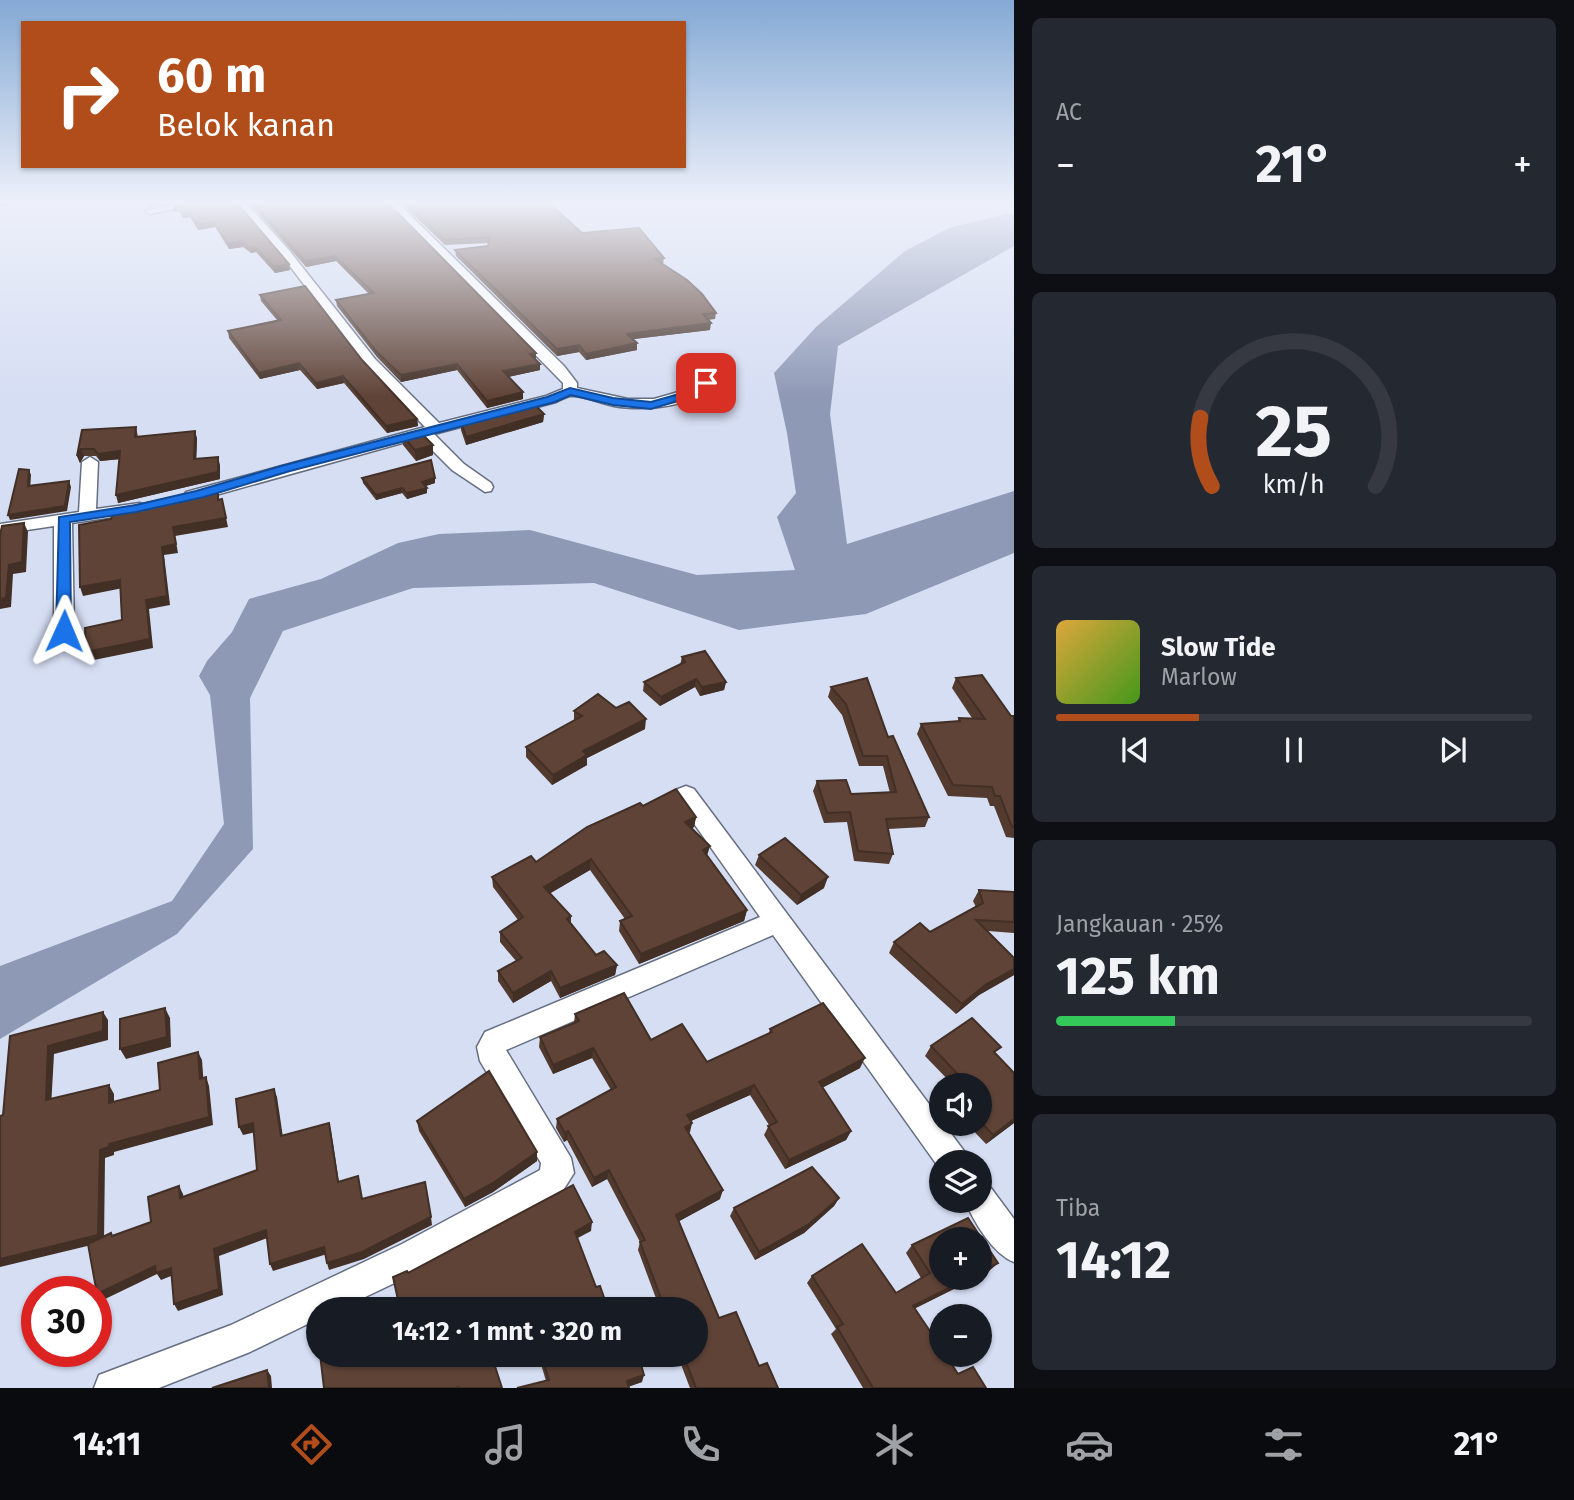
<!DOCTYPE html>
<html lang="id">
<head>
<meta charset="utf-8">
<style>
  body { margin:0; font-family:"Fira Sans",sans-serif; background:#242831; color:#f1f3f6; height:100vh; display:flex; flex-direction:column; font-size:26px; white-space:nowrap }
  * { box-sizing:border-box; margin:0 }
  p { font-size:23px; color:#9ea1a6 }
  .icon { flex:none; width:38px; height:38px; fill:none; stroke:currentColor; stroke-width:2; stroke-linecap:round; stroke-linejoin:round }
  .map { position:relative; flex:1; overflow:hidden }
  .drawer { display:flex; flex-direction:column; gap:18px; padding:18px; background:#0d0f14; width:560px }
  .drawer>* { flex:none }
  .guide { position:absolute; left:21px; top:21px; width:665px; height:147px; border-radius:0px; box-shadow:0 2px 5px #0004; background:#b14d1a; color:#fff; overflow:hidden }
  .buttons { position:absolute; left:929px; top:1073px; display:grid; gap:14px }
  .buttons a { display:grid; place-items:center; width:63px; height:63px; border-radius:50%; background:#171b24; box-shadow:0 2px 5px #0004; font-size:35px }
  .speed { position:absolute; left:21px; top:1276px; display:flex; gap:14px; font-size:35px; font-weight:700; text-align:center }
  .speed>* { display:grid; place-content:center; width:91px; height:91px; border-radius:50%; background:#171b24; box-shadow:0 2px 5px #0004; line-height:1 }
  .speed .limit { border:10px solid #d22; background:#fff; color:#111 }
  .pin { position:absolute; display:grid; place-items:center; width:60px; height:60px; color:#fff; margin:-30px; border-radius:14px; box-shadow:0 4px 10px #0006 }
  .me { position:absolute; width:77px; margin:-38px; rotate:1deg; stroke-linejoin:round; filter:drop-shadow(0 0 5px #0008) }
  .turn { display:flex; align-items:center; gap:24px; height:147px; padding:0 21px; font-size:32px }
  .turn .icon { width:91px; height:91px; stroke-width:2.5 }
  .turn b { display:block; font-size:49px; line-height:60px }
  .big { font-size:52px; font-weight:700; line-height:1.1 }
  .drawer .widget { flex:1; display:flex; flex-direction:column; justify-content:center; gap:10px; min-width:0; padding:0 24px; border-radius:10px; background:#242831 }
  .drawer .dial { align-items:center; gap:0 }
  .dial svg { height:182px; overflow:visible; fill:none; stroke:#363941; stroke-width:7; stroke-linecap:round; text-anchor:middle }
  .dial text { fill:#f1f3f6; stroke:none }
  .song { display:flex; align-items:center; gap:21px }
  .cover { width:84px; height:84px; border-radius:10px; background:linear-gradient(135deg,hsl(40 70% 55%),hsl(100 70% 35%)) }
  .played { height:7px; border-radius:4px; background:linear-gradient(90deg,#b14d1a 30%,#363941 30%) }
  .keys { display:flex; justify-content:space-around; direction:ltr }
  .heat { display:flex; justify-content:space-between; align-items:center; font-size:38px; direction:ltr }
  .charge { height:10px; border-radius:5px; background:linear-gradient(90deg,#34c759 25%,#363941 0) }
  .trip { position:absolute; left:306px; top:1297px; width:402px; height:70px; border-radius:35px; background:#171b24; box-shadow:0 2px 5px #0004; font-weight:700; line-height:70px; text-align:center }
  .menu { display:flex; height:112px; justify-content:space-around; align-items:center; background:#090b0e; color:#9ea1a6 }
  .menu .icon { width:49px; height:49px }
  .menu .selected { color:#b14d1a }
  .menu b { font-size:32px; color:#f1f3f6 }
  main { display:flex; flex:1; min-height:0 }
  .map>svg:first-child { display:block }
</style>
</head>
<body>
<main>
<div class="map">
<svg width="1014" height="1388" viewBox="0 0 1014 1388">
  <rect width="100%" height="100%" fill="#d6def4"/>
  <!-- water -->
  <polygon fill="#8e99b6" points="1006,214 1014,214 1014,246 838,346 830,414 847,544 1014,491 1014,553 866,614 739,630 594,583 413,588 283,631 250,698 253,849 177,934 0,1039 0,966 172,901 224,824 210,695 199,676 207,661 232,632 249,599 321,579 398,543 439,534 530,530 697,575 795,570 777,517 796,493 787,433 774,373 816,327 905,251 949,228"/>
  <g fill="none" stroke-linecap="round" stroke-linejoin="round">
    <!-- street casing -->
    <g stroke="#666e81" stroke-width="3">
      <g id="street">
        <polygon points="182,203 204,203 150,214 145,211"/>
        <path d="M 236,203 L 246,203 L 288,249 L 375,359 L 439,423 L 546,396 L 563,389 L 563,383 L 387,203 L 398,203 L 564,366 L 577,383 L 577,388 L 628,399 L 654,399 L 692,388 L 697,383 L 702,371 L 707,370 L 714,374 C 707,409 642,411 614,406 C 601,404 584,395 571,396 C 567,396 560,400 556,402 L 434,434 L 464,464 L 491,483 L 493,487 L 491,491 L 485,492 L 452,470 L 420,438 L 198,500 L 186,500 L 184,496 L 186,492 L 425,427 L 365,365 L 280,253 Z"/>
        <polygon points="90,457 98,462 96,509 140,503 149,508 140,513 72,523 74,630 71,635 57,635 54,630 54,526 0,534 0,524 79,512 82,462"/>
        <polygon points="686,786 694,789 964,1151 969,1162 942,1162 942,1172 773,935 506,1050 571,1158 574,1173 562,1192 426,1268 340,1309 318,1309 318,1319 250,1352 159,1388 94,1388 99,1375 231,1325 402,1244 540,1170 541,1163 480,1061 477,1047 485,1032 760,917 678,801 674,795 678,789"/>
        <path d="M 980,1183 L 991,1188 L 1014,1219 L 1014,1262 C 993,1254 973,1221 965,1200 L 980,1200 Z"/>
      </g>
    </g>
    <!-- street -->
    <use href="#street" fill="#fff" fill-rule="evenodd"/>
  </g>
  <!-- wall -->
  <g fill="#523a2f">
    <polygon points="191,203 289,264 290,270 275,273 256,252 251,253 243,247 229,249 215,227 198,230 190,217 183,218 179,211 174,212 173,206"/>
    <polygon points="249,203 388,203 536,353 536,360 540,370 508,377 523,399 487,408 457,370 401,382 377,357 337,306 336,300 369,294 336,261 306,267"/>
    <polygon points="401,203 549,203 582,233 664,258 663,264 716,313 715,319 708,320 710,330 633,339 637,343 637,350 586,360 579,352 557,356 456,256 455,250 488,246 489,243 445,245"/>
    <polygon points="260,295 362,360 417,419 418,426 387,433 344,383 317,389 300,370 260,379 229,338 228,331 277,320 261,301"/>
    <polygon points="544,414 543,422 466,445 461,430 461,421"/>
    <polygon points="136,427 138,437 195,431 197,439 196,459 220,465 220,479 118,503 119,459 100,461 96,456 84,456 80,463 77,456 82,430"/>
    <polygon points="402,435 433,455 416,461 403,445"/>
    <polygon points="362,478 435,483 426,486 427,493 407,499 402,493 376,500 363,483"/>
    <polygon points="682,657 726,682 724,690 700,696 695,687 660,706 643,691 644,682 680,665"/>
    <polygon points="956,678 1011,716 1014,716 1014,838 1006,837 994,806 990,806 987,798 948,796 917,734 921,724 957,722 959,718 972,718 952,688"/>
    <polygon points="831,687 888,737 929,817 925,827 888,829 893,854 889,864 854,861 847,822 824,823 813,791 817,781 851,794 890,793 883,766 859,766 842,715 828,697"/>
    <polygon points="574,711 645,729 587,758 587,765 552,785 526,757 526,747 574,721"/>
    <polygon points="643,806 696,817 694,827 691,829 707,857 747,910 744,921 639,964 619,931 620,921 625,919 590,870 550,893 571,916 571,923 596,955 617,965 615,975 560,998 551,981 513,1003 498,981 498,971 516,961 500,942 500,932 518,920 493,887 492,877 536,862"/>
    <polygon points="759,855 824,888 797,905 755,865"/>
    <polygon points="979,890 1014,892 1014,933 988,931 1014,958 1014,975 979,995 956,1014 889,953 894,942 930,932 976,907 973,901"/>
    <polygon points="575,1014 651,1040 707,1062 769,1033 770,1029 860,1068 822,1088 851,1131 846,1140 785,1169 764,1135 769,1125 750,1095 691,1121 692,1123 689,1133 720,1199 679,1221 719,1318 778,1388 690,1388 677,1354 696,1354 696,1309 660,1309 638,1250 640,1242 607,1179 592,1187 567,1140 564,1142 556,1128 557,1119 611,1090 592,1058 553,1074 539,1047 540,1037 574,1023"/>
    <polygon points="931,1046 996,1054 1014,1073 1014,1123 986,1144 967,1124 980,1124 980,1085 953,1085 925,1056"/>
    <polygon points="417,1121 537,1152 537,1161 493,1192 465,1207 419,1131"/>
    <polygon points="839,1198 834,1206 804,1233 755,1260 730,1216 734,1208"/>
    <polygon points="968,1218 998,1263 990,1270 980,1276 980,1239 942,1239 942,1278 976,1278 915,1308 942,1349 942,1354 945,1354 958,1374 973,1367 986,1388 863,1388 831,1334 836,1329 807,1283 812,1276 862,1244 896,1293 921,1278 906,1253 912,1245"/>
    <polygon points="538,1354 638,1354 642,1382 628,1387 546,1381"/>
  </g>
  <!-- shaded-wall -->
  <g fill="#422f26">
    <polygon points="0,203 18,203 19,204 0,206"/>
    <polygon points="147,203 171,203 148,208"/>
    <polygon points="173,206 178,206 179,211 174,212"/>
    <polygon points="189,211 190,217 183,218 182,212"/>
    <polygon points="214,222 215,227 198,230 197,224"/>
    <polygon points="242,241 243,247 229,249 228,243"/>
    <polygon points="255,247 256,252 251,253 250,248"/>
    <polygon points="335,256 336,261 306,267 305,261"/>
    <polygon points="289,264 290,270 275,273 274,267"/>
    <polygon points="711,323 710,330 626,340 627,334"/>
    <polygon points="637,343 637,350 586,360 586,354"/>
    <polygon points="579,345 579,352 557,356 557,349"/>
    <polygon points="536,353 536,359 530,361 530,354"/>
    <polygon points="299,363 300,370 260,379 259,373"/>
    <polygon points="457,364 457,370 401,382 401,375"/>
    <polygon points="540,364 540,370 503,378 503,371"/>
    <polygon points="343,376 344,383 317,389 316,383"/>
    <polygon points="523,392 523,399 487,408 487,401"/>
    <polygon points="544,414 543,422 466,445 466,437"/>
    <polygon points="417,419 418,426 387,433 386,426"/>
    <polygon points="195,431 197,439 196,467 194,459"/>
    <polygon points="433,445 433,455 416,461 415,450"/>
    <polygon points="81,449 84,456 80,463 77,456"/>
    <polygon points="120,451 122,459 100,461 98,454"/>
    <polygon points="218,457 220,465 220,479 118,503 116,495"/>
    <polygon points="29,470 31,475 30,491 28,486"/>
    <polygon points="435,478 435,483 422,487 422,482"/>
    <polygon points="69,481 71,487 67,511 10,520 8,515"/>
    <polygon points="402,488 402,493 376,500 376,495"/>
    <polygon points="427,488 427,493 407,499 407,493"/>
    <polygon points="222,499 228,527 175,536 178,553 164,555 170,605 149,609 153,648 89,661 86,652 146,600 162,547 173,527"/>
    <polygon points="24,523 28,532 26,572 13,574 11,607 0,609 0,599 9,565"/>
    <polygon points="120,580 123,588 83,596 80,587"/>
    <polygon points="696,679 695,687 660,706 661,697"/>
    <polygon points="726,682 724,690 700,696 702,687"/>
    <polygon points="646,719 645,729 587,758 587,765 552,785 553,775 583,751"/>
    <polygon points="696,817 694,827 683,833 685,822"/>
    <polygon points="710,846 707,856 703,850"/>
    <polygon points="591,859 590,870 544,897 544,887"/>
    <polygon points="828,877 824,888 797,905 801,895"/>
    <polygon points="747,910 744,921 639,964 641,954"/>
    <polygon points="617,965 615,975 560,998 560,988"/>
    <polygon points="1014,969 1014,975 979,995 956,1014 962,1004 985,985"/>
    <polygon points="551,971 551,981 513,1003 513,993"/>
    <polygon points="165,1008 170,1018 171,1047 126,1059 120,1049"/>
    <polygon points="103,1012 108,1020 108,1040 54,1054 51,1108 46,1100 48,1046"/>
    <polygon points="593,1048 592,1058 553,1074 553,1065"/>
    <polygon points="198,1052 202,1060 204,1087 200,1079"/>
    <polygon points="865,1058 860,1068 814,1092 819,1082"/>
    <polygon points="206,1077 209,1086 213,1125 114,1152 114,1155 105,1158 104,1242 0,1267 0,1259 100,1150"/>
    <polygon points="109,1085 114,1094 114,1111 109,1103"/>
    <polygon points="754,1085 750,1095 684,1124 687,1115"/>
    <polygon points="274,1089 277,1097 284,1144 281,1136"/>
    <polygon points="1014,1119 1014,1123 986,1144 993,1135"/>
    <polygon points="253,1123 256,1132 243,1135 239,1127"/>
    <polygon points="329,1123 331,1131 340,1189 338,1182"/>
    <polygon points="692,1123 690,1132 683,1137 685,1127"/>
    <polygon points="568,1131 567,1140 564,1142 565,1133"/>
    <polygon points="851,1131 846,1140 785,1169 789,1160"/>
    <polygon points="537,1152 537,1161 493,1192 465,1207 464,1199"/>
    <polygon points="609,1170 607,1179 592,1187 594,1178"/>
    <polygon points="179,1186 183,1194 185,1205 180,1198"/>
    <polygon points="723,1190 720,1199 674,1224 676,1215"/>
    <polygon points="839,1198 834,1206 804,1233 755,1260 759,1252"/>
    <polygon points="431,1217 432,1225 364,1259 329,1270 327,1263"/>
    <polygon points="592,1222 591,1231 574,1240 575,1232"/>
    <polygon points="266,1230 270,1237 219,1256 223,1295 178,1311 174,1304 214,1249"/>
    <polygon points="324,1247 327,1254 273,1271 270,1264"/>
    <polygon points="998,1263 990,1270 980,1276 980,1272"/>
    <polygon points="155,1266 171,1268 176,1274 161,1280 157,1274 103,1300 97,1294"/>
    <polygon points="969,1278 976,1278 906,1313 913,1306"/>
    <polygon points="267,1370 271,1376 272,1388 269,1388"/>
    <polygon points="644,1375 642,1382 624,1388 627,1381"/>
  </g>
  <!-- building -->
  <g fill="#5f4337" stroke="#422f26" stroke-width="2">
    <polygon points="191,203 237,203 289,264 274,267 255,247 250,248 242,241 228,243 214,222 197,224 189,211 182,212 178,206 173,206"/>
    <polygon points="253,203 388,203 536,353 530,354 540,364 503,371 523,392 487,401 457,364 401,375 376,351 336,300 374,293 335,256 305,261"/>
    <polygon points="407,203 549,203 582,233 639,228 664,258 655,259 687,280 702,294 716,313 703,314 711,323 627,334 637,343 586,354 579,345 557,349 455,250 488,246 490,237 445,240"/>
    <polygon points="305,286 362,360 417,419 386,426 343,376 316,383 299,363 259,373 228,331 281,320 260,295"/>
    <polygon points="533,403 544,414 466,437 461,421"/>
    <polygon points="136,427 135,437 195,431 194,459 218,457 218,472 116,495 120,451 98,454 94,449 81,449 77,456 82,430"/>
    <polygon points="419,431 433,445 415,450 402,435"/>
    <polygon points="431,460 435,478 422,482 427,488 407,493 402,488 376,495 362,478"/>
    <polygon points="19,469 29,470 28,486 69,481 65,506 8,515"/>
    <polygon points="218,487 218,500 222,499 226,518 173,527 176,544 162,547 167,596 146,600 150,639 86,652 85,628 122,620 120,580 80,587 79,525 111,519 114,510"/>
    <polygon points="24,523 22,562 9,565 6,598 0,599 0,535 2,526"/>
    <polygon points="705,651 726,682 702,687 696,679 661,697 644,682 685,662 682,657"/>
    <polygon points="982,675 1011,716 1014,716 1014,827 1012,827 1000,796 995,796 992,787 953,785 921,724 960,721 959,718 985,719 956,678"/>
    <polygon points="867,678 888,737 893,736 929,817 886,819 893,854 858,851 850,812 827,813 817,781 846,780 851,794 896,792 887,756 863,756 846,704 831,687"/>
    <polygon points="598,694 616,708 629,702 646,719 583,751 587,755 553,775 526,747 582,716 574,711"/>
    <polygon points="676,789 696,817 685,822 710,846 703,850 747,910 641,954 620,921 632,916 591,859 544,887 571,916 567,919 596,955 604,951 617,965 560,988 551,971 513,993 498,971 522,958 500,932 523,917 492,877 531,856 536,862 587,827 640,803 643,806"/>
    <polygon points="785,838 828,877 801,895 759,855"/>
    <polygon points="979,890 1014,892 1014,922 976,920 1014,958 1014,969 985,985 962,1004 894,942 920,923 930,932 983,903"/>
    <polygon points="624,993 651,1040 682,1024 707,1062 772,1032 770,1029 823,1003 865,1058 819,1082 851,1131 789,1160 768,1126 777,1122 754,1085 687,1115 692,1123 685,1127 723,1190 676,1215 719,1318 736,1312 759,1366 767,1363 778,1388 696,1388 683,1354 696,1354 696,1309 665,1309 640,1242 645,1240 609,1170 594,1178 568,1131 565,1133 557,1119 616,1087 593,1048 553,1065 540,1037 579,1021 575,1014"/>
    <polygon points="165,1008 167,1037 120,1049 120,1019"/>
    <polygon points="103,1012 103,1031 48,1046 46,1100 109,1085 109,1103 160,1090 158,1063 198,1052 200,1079 206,1077 209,1117 109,1144 109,1147 100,1150 98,1235 0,1259 0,1116 3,1115 10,1036"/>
    <polygon points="972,1018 1001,1047 994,1052 1014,1073 1014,1119 993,1135 980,1121 980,1085 968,1085 931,1046"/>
    <polygon points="489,1071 537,1152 493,1183 464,1199 417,1121"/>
    <polygon points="274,1089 281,1136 329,1123 338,1182 358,1176 362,1199 425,1182 431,1217 362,1252 327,1263 324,1247 270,1264 266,1230 214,1249 219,1289 174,1304 171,1268 156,1273 155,1266 97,1294 88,1244 111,1233 112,1236 151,1222 148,1197 179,1186 180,1198 257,1170 253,1123 239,1127 236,1099"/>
    <polygon points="812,1167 839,1198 809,1224 759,1252 734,1208"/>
    <polygon points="573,1185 592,1222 575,1232 596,1287 600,1286 608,1309 527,1309 526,1307 522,1309 400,1309 393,1277 407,1271 408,1273"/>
    <polygon points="968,1218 998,1263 980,1272 980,1239 942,1239 942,1278 969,1278 913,1306 942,1349 942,1354 945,1354 958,1374 973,1367 986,1388 873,1388 837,1327 843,1324 812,1276 862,1244 896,1293 930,1273 912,1245"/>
    <polygon points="320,1354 491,1354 502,1388 459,1388 458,1387 456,1388 324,1388"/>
    <polygon points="541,1354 638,1354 644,1375 627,1381 629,1388 517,1388 549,1380"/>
    <polygon points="267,1370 269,1388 212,1388"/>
  </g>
  <!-- sky -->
  <linearGradient id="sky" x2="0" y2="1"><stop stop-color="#84a9d4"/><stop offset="0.51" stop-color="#edf0fa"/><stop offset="1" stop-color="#edf0fa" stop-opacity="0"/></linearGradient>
  <rect width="1014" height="397" fill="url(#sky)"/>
  <!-- route -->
  <polygon fill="#1a73e8" stroke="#114b97" stroke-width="2" points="706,380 711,383 701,394 651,409 613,405 571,395 555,402 290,471 204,497 136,512 70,522 71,631 64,635 56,631 59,517 136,505 196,491 281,466 547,397 570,388 613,398 651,402 693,390"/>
</svg>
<div class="buttons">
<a><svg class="icon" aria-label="sound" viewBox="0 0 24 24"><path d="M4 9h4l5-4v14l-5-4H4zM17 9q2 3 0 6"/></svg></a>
<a><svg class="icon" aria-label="layers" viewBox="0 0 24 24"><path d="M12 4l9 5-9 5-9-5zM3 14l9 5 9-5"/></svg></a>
<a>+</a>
<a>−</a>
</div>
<div class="speed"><div class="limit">30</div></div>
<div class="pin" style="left:706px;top:383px;background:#d93025"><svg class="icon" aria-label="arrive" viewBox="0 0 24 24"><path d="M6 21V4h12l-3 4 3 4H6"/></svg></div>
<svg class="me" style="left:64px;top:631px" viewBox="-20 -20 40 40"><path d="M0-17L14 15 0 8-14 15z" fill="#1a73e8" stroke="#fff" stroke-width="4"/></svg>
<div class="trip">14:12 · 1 mnt · 320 m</div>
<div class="guide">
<div class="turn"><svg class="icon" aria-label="right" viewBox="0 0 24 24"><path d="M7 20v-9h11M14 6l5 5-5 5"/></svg><div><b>60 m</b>Belok kanan</div></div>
</div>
</div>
<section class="drawer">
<div class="widget"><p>AC</p>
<div class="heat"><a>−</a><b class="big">21°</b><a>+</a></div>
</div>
<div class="widget dial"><svg viewBox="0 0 100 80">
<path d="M14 69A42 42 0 1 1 86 69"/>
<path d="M14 69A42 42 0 0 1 9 39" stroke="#b14d1a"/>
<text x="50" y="56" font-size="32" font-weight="700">25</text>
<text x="50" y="72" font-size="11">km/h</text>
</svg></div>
<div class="widget">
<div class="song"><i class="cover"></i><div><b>Slow Tide</b><p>Marlow</p></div></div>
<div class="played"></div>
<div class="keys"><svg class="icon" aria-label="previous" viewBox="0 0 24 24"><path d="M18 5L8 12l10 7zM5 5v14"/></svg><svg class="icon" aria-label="pause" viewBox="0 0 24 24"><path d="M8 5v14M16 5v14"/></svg><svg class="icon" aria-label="next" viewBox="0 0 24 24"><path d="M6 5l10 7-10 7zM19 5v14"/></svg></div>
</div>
<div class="widget"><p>Jangkauan · 25%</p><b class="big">125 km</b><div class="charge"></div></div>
<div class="widget"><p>Tiba</p><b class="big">14:12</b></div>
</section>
</main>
<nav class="menu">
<b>14:11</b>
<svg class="icon selected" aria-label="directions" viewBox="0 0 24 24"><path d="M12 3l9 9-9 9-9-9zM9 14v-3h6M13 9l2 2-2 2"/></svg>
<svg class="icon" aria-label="music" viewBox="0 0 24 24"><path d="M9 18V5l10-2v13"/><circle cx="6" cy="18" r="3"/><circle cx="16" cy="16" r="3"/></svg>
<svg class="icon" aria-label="phone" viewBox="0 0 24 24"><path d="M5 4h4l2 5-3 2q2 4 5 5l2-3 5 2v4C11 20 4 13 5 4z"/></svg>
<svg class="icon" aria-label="climate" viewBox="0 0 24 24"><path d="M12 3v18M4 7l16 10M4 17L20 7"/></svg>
<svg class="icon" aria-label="car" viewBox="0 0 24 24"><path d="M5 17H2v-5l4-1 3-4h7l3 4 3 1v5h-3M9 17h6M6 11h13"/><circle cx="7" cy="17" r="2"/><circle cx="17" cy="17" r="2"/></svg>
<svg class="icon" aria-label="filters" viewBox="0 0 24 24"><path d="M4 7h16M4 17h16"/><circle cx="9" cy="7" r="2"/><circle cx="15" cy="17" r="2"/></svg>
<b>21°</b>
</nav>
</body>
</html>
